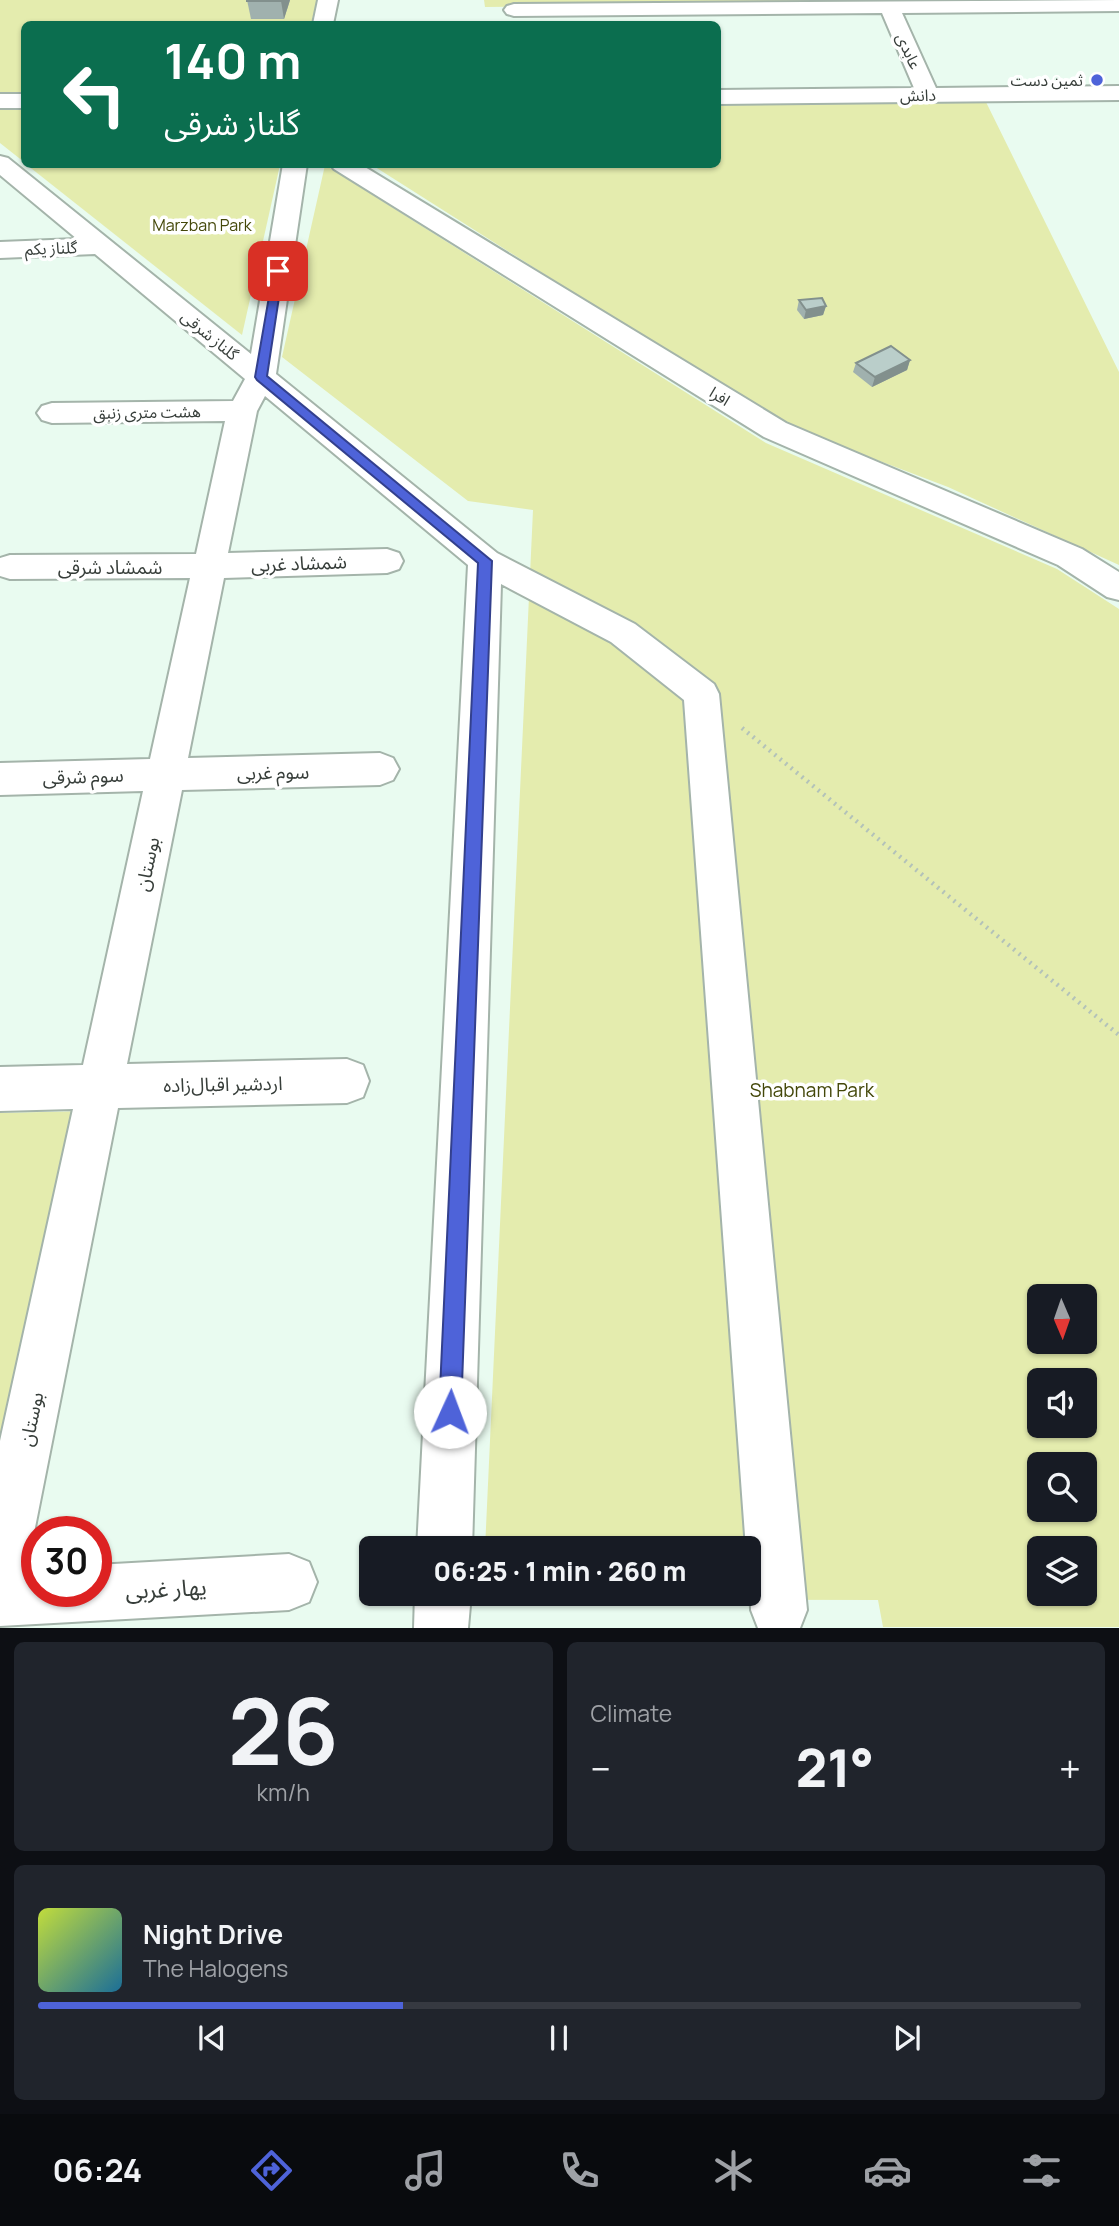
<!DOCTYPE html>
<html lang="en">
<head>
<meta charset="utf-8">
<style>
  body { margin:0; font-family:Manrope,"Noto Sans Arabic",sans-serif; background:#20242c; color:#f1f3f6; height:100vh; display:flex; flex-direction:column; font-size:26px; white-space:nowrap }
  * { box-sizing:border-box; margin:0 }
  p { font-size:23px; color:#9ea1a6 }
  .icon { flex:none; width:38px; height:38px; fill:none; stroke:currentColor; stroke-width:2; stroke-linecap:round; stroke-linejoin:round }
  .map { position:relative; height:1628px; overflow:hidden }
  .drawer { display:flex; flex-direction:column; gap:14px; padding:14px; background:#0d0f14; flex:1 }
  .drawer>* { flex:none }
  .guide { position:absolute; left:21px; top:21px; width:700px; height:147px; border-radius:10px; box-shadow:0 2px 5px #0004; background:#0b6e4f; color:#fff; overflow:hidden }
  .needle { width:46px; rotate:178deg }
  .controls { position:absolute; left:1027px; top:1284px; display:grid; gap:14px }
  .controls a { display:grid; place-items:center; width:70px; height:70px; border-radius:10px; background:#171b24; box-shadow:0 2px 5px #0004; font-size:35px }
  .speed { position:absolute; left:21px; top:1516px; display:flex; gap:14px; font-size:35px; font-weight:700; text-align:center }
  .speed>* { display:grid; place-content:center; width:91px; height:91px; border-radius:50%; background:#171b24; box-shadow:0 2px 5px #0004; line-height:1 }
  .speed .limit { border:10px solid #d22; background:#fff; color:#111 }
  .pin { position:absolute; display:grid; place-items:center; width:60px; height:60px; color:#fff; margin:-30px; border-radius:14px; box-shadow:0 4px 10px #0006 }
  .me { position:absolute; width:77px; margin:-38px; rotate:2deg; stroke-linejoin:round; filter:drop-shadow(0 0 5px #0008) }
  .turn { display:flex; align-items:center; gap:24px; height:147px; padding:0 28px; font-size:32px }
  .turn .icon { width:91px; height:91px; stroke-width:2.5 }
  .turn b { display:block; font-size:49px; line-height:60px }
  .big { font-size:52px; font-weight:800; line-height:1.1 }
  .drawer .tile { flex:1; display:flex; flex-direction:column; justify-content:center; gap:10px; min-width:0; padding:0 24px; border-radius:10px; background:#20242c }
  .drawer .dial { align-items:center; gap:0 }
  .dial b { font-size:91px; line-height:1 }
  .song { display:flex; align-items:center; gap:21px }
  .cover { width:84px; height:84px; border-radius:10px; background:linear-gradient(135deg,hsl(70 70% 55%),hsl(200 70% 35%)) }
  .played { height:7px; border-radius:4px; background:linear-gradient(90deg,#4e63d9 35%,#363941 35%) }
  .keys { display:flex; justify-content:space-around; direction:ltr }
  .heat { display:flex; justify-content:space-between; align-items:center; font-size:38px; direction:ltr }
  .drawer .tiles { flex:1; display:grid; gap:14px; grid-template-columns:1fr 1fr }
  .tile:last-child { grid-column:span 2 }
  .trip { position:absolute; left:359px; top:1536px; width:402px; height:70px; border-radius:10px; background:#171b24; box-shadow:0 2px 5px #0004; font-weight:800; line-height:70px; text-align:center }
  .dock { display:flex; height:112px; justify-content:space-around; align-items:center; background:#090b0e; color:#9ea1a6 }
  .dock .icon { width:49px; height:49px }
  .dock .active { color:#4e63d9 }
  .dock b { font-size:32px; color:#f1f3f6 }
  .map>svg:first-child { display:block }
</style>
</head>
<body>
<div class="map">
<svg width="1119" height="1628" viewBox="0 0 1119 1628">
  <rect width="100%" height="100%" fill="#e9fbf0"/>
  <!-- green -->
  <g fill="#e4ecae" fill-rule="evenodd">
    <polygon points="0,0 317,0 311,24 24,24 24,162 0,143"/>
    <polygon points="484,0 1061,0 485,7"/>
    <polygon points="984,98 1119,372 1119,565 948,487 814,436 766,412 653,343 372,165 718,164 718,100"/>
    <polygon points="27,165 280,165 242,335"/>
    <path d="M 325,165 L 766,443 L 1057,569 L 1119,609 L 1119,1627 L 883,1627 L 878,1600 L 482,1599 L 483,1594 L 749,1594 L 749,1549 L 485,1549 L 533,510 L 468,501 L 282,357 ZM 1040,1297 L 1085,1297 L 1085,1342 L 1040,1342 ZM 1040,1381 L 1085,1381 L 1085,1426 L 1040,1426 ZM 1040,1465 L 1085,1465 L 1085,1510 L 1040,1510 ZM 1040,1549 L 1085,1549 L 1085,1594 L 1040,1594 Z"/>
    <polygon points="87,1111 0,1507 0,1113"/>
  </g>
  <g fill="none" stroke-linecap="round" stroke-linejoin="round">
    <!-- minor casing -->
    <g stroke="#a4b4aa" stroke-width="4">
      <g id="minor">
        <polygon points="318,0 338,0 333,24 313,24"/>
        <polygon points="1119,0 1119,11 902,13 936,88 1119,86 1119,100 718,104 718,90 914,88 882,13 514,16 507,14 504,10 507,6 514,4"/>
        <rect x="0" y="94" width="24" height="14"/>
        <polygon points="0,156 8,158 251,354 283,164 307,164 276,374 497,553 635,624 714,684 719,694 807,1610 800,1628 758,1628 751,1610 749,1549 746,1549 684,700 611,642 501,584 472,1549 417,1549 468,565 265,396 257,411 228,553 387,549 399,553 403,561 399,569 387,573 224,578 188,758 380,753 393,758 399,769 393,780 380,785 182,790 127,1064 347,1059 363,1065 369,1081 363,1097 347,1103 118,1108 27,1568 37,1568 37,1591 96,1591 96,1565 289,1554 309,1562 317,1582 309,1602 289,1610 0,1626 0,1441 73,1109 0,1111 0,1067 83,1065 143,791 0,795 0,763 150,759 190,578 10,579 0,576 0,558 10,555 196,554 225,421 52,423 42,420 37,413 42,406 52,403 233,401 245,379 95,254 0,258 0,242 77,239 0,175"/>
        <polygon points="330,164 360,164 786,423 1082,549 1119,572 1119,600 1107,597 1058,565 764,437 334,169"/>
        <polygon points="415,1594 471,1594 468,1628 414,1628"/>
      </g>
    </g>
    <!-- path -->
    <polyline stroke="#b3c2b9" stroke-width="4.5" stroke-dasharray="2 5" stroke-linecap="butt" points="742,728 1119,1035"/>
    <!-- minor -->
    <use href="#minor" fill="#fff" fill-rule="evenodd"/>
  </g>
  <!-- wall -->
  <g fill="#a0b1ae">
    <polygon points="247,0 290,0 284,19 251,19"/>
    <polygon points="799,300 826,306 823,315 804,319 797,310"/>
    <polygon points="910,360 907,370 872,387 853,372 856,363"/>
  </g>
  <!-- shaded-wall -->
  <g fill="#82908d">
    <polygon points="281,0 290,0 284,19 281,1"/>
    <polygon points="826,306 823,315 804,319 806,310"/>
    <polygon points="910,360 907,370 872,387 875,377"/>
  </g>
  <!-- building -->
  <g fill="#baceca" stroke="#82908d" stroke-width="2">
    <rect x="247" y="0" width="34" height="1"/>
    <polygon points="822,298 826,306 806,310 799,300"/>
    <polygon points="891,346 910,360 875,377 856,363"/>
  </g>
  <!-- route -->
  <polygon fill="#4e63d9" stroke="#33408d" stroke-width="2" points="274,268 283,271 267,376 492,561 461,1412 458,1419 450,1422 443,1419 439,1412 478,563 257,380 255,377"/>
  <!-- markers -->
  <circle fill="#4e63d9" stroke="#fff" stroke-width="2.5" cx="1097" cy="80" r="7"/>
  <g text-anchor="middle" stroke-width="7" stroke-linejoin="round" paint-order="stroke">
    <!-- far-street labels -->
    <g font-size="16" fill="#373e3a" stroke="#fff">
      <text transform="translate(909 51) rotate(66)" y="6">عابدی</text>
      <text transform="translate(918 95) rotate(-1)" y="6">دانش</text>
      <text transform="translate(51 248) rotate(-2)" y="6">گلناز یکم</text>
      <text transform="translate(210 335) rotate(39)" y="6">گلناز شرقی</text>
      <text transform="translate(720 396) rotate(32)" y="6">افرا</text>
      <text transform="translate(147 412) rotate(-1)" y="6">هشت متری زنبق</text>
    </g>
    <!-- far-poi labels -->
    <g font-size="16" fill="#373e3a" stroke="#fff" text-anchor="end">
      <text x="1083" y="86">ثمین دست</text>
    </g>
    <!-- far-park labels -->
    <g font-size="16" fill="#44480a" stroke="#fff">
      <text x="202" y="231">Marzban Park</text>
    </g>
    <!-- street labels -->
    <g font-size="19" fill="#373e3a" stroke="#fff">
      <text transform="translate(299 563) rotate(-2)" y="7">شمشاد غربی</text>
      <text x="110" y="574">شمشاد شرقی</text>
      <text transform="translate(273 772) rotate(-1)" y="7">سوم غربی</text>
      <text transform="translate(83 776) rotate(-2)" y="7">سوم شرقی</text>
      <text transform="translate(147 864) rotate(-78)" y="7">بوستان</text>
      <text transform="translate(223 1084) rotate(-1)" y="7">اردشیر اقبال‌زاده</text>
      <text transform="translate(31 1419) rotate(-78)" y="7">بوستان</text>
    </g>
    <!-- park labels -->
    <g font-size="19" fill="#44480a" stroke="#fff">
      <text x="812" y="1097">Shabnam Park</text>
    </g>
    <!-- near-street labels -->
    <g font-size="23" fill="#373e3a" stroke="#fff">
      <text transform="translate(166 1589) rotate(-3)" y="8">یهار غربی</text>
    </g>
  </g>
</svg>
<div class="controls">
<a><svg class="needle" viewBox="-14 -14 28 28"><path d="M0-13l5 13h-10z" fill="#e53935"/><path d="M0 13l5-13h-10z" fill="#9ea1a6"/></svg></a>
<a><svg class="icon" aria-label="sound" viewBox="0 0 24 24"><path d="M4 9h4l5-4v14l-5-4H4zM17 9q2 3 0 6"/></svg></a>
<a><svg class="icon" aria-label="search" viewBox="0 0 24 24"><circle cx="10" cy="10" r="6"/><path d="M15 15l6 6"/></svg></a>
<a><svg class="icon" aria-label="layers" viewBox="0 0 24 24"><path d="M12 4l9 5-9 5-9-5zM3 14l9 5 9-5"/></svg></a>
</div>
<div class="speed"><div class="limit">30</div></div>
<div class="pin" style="left:278px;top:271px;background:#d93025"><svg class="icon" aria-label="arrive" viewBox="0 0 24 24"><path d="M6 21V4h12l-3 4 3 4H6"/></svg></div>
<svg class="me" style="left:450px;top:1412px" viewBox="-20 -20 40 40"><circle r="19" fill="#fff"/><path d="M0-13L10 11 0 6-10 11z" fill="#4e63d9"/></svg>
<div class="trip">06:25 · 1 min · 260 m</div>
<div class="guide">
<div class="turn"><svg class="icon" aria-label="left" viewBox="0 0 24 24"><path d="M17 20v-9H6M10 6l-5 5 5 5"/></svg><div><b>140 m</b>گلناز شرقی</div></div>
</div>
</div>
<section class="drawer">
<div class="tiles">
<div class="tile dial"><b>26</b><p>km/h</p></div>
<div class="tile"><p>Climate</p>
<div class="heat"><a>−</a><b class="big">21°</b><a>+</a></div>
</div>
<div class="tile">
<div class="song"><i class="cover"></i><div><b>Night Drive</b><p>The Halogens</p></div></div>
<div class="played"></div>
<div class="keys"><svg class="icon" aria-label="previous" viewBox="0 0 24 24"><path d="M18 5L8 12l10 7zM5 5v14"/></svg><svg class="icon" aria-label="pause" viewBox="0 0 24 24"><path d="M8 5v14M16 5v14"/></svg><svg class="icon" aria-label="next" viewBox="0 0 24 24"><path d="M6 5l10 7-10 7zM19 5v14"/></svg></div>
</div>
</div>
</section>
<nav class="dock">
<b>06:24</b>
<svg class="icon active" aria-label="directions" viewBox="0 0 24 24"><path d="M12 3l9 9-9 9-9-9zM9 14v-3h6M13 9l2 2-2 2"/></svg>
<svg class="icon" aria-label="music" viewBox="0 0 24 24"><path d="M9 18V5l10-2v13"/><circle cx="6" cy="18" r="3"/><circle cx="16" cy="16" r="3"/></svg>
<svg class="icon" aria-label="phone" viewBox="0 0 24 24"><path d="M5 4h4l2 5-3 2q2 4 5 5l2-3 5 2v4C11 20 4 13 5 4z"/></svg>
<svg class="icon" aria-label="climate" viewBox="0 0 24 24"><path d="M12 3v18M4 7l16 10M4 17L20 7"/></svg>
<svg class="icon" aria-label="car" viewBox="0 0 24 24"><path d="M5 17H2v-5l4-1 3-4h7l3 4 3 1v5h-3M9 17h6M6 11h13"/><circle cx="7" cy="17" r="2"/><circle cx="17" cy="17" r="2"/></svg>
<svg class="icon" aria-label="filters" viewBox="0 0 24 24"><path d="M4 7h16M4 17h16"/><circle cx="9" cy="7" r="2"/><circle cx="15" cy="17" r="2"/></svg>
</nav>
</body>
</html>
